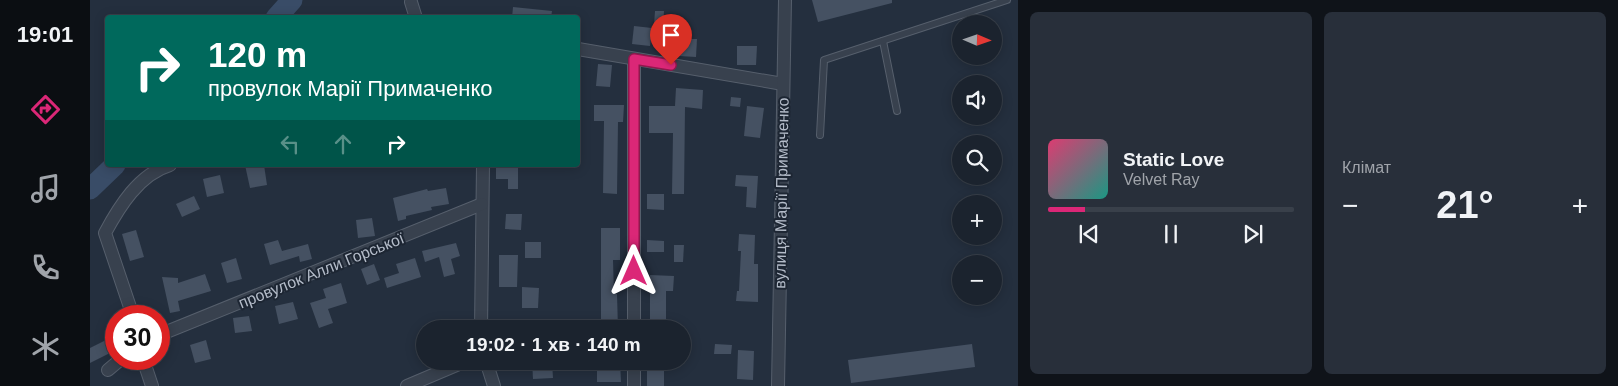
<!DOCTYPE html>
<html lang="uk">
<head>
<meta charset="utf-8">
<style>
  body { margin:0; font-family:Helvetica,sans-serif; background:#282f3a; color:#f1f3f6; height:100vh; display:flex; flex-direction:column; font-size:19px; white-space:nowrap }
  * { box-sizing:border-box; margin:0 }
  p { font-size:16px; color:#a0a4aa }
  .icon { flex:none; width:28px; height:28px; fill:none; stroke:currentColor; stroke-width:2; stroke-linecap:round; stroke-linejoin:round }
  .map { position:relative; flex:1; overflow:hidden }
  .sheet { display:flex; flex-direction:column; gap:12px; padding:12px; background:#0f1319; width:600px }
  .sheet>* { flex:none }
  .hud { position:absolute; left:15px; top:15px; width:475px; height:152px; border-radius:5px; box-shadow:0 2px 12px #0003,0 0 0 1px #39404a; background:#00695c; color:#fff; overflow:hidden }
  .needle { width:32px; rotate:92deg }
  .tools { position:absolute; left:862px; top:15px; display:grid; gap:10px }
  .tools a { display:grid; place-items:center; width:50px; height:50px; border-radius:50%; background:#1b232e; box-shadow:0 2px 12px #0003,0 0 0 1px #39404a; font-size:25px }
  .speed { position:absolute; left:15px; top:305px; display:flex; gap:10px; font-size:25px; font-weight:700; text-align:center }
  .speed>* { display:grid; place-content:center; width:65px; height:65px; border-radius:50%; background:#1b232e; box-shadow:0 2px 12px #0003,0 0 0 1px #39404a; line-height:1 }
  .speed .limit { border:8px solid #d22; background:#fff; color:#111 }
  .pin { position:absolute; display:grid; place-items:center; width:42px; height:42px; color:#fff; margin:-51px -21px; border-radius:50% 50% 50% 0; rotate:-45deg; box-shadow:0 0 5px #0007 }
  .pin .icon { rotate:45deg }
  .me { position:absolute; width:55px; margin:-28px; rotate:0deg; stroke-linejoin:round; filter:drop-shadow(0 0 4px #0008) }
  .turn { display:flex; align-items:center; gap:18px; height:105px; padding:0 20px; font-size:22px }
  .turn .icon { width:65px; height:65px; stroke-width:2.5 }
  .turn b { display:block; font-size:35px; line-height:42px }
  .lanes { display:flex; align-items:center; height:48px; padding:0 20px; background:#0003; justify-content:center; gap:25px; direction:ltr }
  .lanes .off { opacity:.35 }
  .big { font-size:38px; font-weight:700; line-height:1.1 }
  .sheet .tile { flex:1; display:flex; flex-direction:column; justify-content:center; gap:8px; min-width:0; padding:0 18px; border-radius:8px; background:#282f3a }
  .song { display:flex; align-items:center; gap:15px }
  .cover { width:60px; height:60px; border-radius:8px; background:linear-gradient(135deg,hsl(340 70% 55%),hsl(170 70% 35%)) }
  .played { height:5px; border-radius:2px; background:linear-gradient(90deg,#db2777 15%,#39404a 15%) }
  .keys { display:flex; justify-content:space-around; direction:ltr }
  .heat { display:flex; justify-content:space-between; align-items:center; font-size:28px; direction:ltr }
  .sheet .tiles { flex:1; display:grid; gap:12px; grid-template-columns:repeat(2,1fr) }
  .trip { position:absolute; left:326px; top:320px; width:275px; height:50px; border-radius:25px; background:#1b232e; box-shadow:0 2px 12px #0003,0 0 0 1px #39404a; font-weight:700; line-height:50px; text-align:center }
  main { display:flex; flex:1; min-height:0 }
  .tab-bar { display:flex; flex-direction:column; width:90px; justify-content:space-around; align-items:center; background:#0b0e12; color:#a0a4aa }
  .tab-bar .icon { width:35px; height:35px }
  .tab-bar .selected { color:#db2777 }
  .tab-bar b { font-size:22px; color:#f1f3f6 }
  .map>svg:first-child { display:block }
</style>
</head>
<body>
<main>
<nav class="tab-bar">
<b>19:01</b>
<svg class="icon selected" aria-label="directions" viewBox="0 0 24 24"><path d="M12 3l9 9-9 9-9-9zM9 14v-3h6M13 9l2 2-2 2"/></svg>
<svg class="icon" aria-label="music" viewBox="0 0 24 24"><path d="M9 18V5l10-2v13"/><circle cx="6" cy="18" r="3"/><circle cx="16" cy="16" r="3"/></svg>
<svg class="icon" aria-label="phone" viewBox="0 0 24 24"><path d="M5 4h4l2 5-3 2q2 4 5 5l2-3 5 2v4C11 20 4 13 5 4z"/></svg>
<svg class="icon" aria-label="climate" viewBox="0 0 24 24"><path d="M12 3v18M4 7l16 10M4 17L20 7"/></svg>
</nav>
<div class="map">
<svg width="928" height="386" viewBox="0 0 928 386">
  <rect width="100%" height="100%" fill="#242f3e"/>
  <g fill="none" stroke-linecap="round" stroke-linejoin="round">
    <!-- river -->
    <g stroke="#394c67" stroke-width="21">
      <polyline points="186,18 202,0"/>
      <polyline points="0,189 25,165"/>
    </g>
  </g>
  <!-- building -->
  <g fill="#455162">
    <polygon points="722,0 802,0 802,3 728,22"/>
    <polygon points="423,7 462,11 461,18 422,18"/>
    <polygon points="565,11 574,11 573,25 564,25"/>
    <polygon points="544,26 562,28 560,46 542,44"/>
    <polygon points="589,39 607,39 606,57 589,56"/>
    <polygon points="647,46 667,46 666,65 647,65"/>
    <polygon points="508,64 522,65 520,87 506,86"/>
    <polygon points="586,88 613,90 612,109 595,107 594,194 582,194 583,133 559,133 559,106 585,106"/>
    <polygon points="641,97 651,98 650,107 640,106"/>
    <polygon points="504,105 534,105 533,122 528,122 527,194 513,193 514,121 504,121"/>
    <polygon points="657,106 674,108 670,138 654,136"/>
    <polygon points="155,165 174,165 177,185 160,188"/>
    <polygon points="406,168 428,168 428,189 418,189 418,179 406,179"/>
    <polygon points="130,175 134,193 117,197 113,179"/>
    <polygon points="646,175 668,176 666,208 656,207 657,187 645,186"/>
    <polygon points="356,188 359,204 341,207 342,210 316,216 316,219 308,221 303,198 337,189 338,191"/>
    <polygon points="557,194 574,194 574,210 557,209"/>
    <polygon points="104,196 110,209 92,217 86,204"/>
    <polygon points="416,214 432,214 431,230 415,229"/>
    <polygon points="282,218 285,236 268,238 266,220"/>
    <polygon points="511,228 530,228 530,260 523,260 524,294 527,294 528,329 511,329"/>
    <polygon points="46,230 54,257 40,261 32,234"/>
    <polygon points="649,234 665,235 664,264 668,264 668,302 646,301 647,291 649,291 651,251 648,251"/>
    <polygon points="188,240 192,251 218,244 222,259 210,262 209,256 180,265 174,244"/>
    <polygon points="557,240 574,241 574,252 557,252"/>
    <rect x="435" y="242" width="16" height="16"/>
    <polygon points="366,243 370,256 361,259 365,274 354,277 349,257 335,262 332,251"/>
    <polygon points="584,245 594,245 593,262 584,262"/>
    <polygon points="409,255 428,255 427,287 409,287"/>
    <polygon points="146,258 152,279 137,283 131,263"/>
    <polygon points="325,258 331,277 297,288 294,278 309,273 306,264"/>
    <polygon points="284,264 290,280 277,285 271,269"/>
    <polygon points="115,274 121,291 88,301 90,311 80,313 72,277 88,278 88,283"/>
    <polygon points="560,275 584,276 583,291 576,291 576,320 560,320"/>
    <polygon points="251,283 257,303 238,309 243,323 229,328 220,303 236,298 233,289"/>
    <polygon points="432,287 449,288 448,308 432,308"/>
    <polygon points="203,302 208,319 189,324 185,306"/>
    <polygon points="159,316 162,331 145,333 143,318"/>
    <polygon points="26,335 26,350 0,363 0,348"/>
    <polygon points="116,340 121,359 105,363 100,345"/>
    <polygon points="625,344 642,345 641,354 624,354"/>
    <polygon points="882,344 885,367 761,383 758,360"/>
    <polygon points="648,350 664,351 663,380 647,379"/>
    <polygon points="442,361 462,361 463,378 443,379"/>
    <polygon points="507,361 530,361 531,382 507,382"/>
    <rect x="557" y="371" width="17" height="15"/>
  </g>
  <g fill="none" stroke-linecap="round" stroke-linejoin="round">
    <!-- service casing -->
    <g stroke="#565f6c" stroke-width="8">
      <g id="service">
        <polyline points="793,41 807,111"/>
        <polyline points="730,135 734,60 917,0"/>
      </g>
    </g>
    <!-- minor casing -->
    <g stroke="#565f6c" stroke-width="14">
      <g id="minor">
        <polyline points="321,2 326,18"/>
        <polyline points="488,49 693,84"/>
        <polyline points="544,59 544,329"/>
        <path d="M 43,316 L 15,233 C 29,207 49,174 80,165"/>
        <polyline points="391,329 393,165"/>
        <polyline points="69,335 392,204"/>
        <polyline points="53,359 62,386"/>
        <polyline points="396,361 404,386"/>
        <polyline points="544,361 544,386"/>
        <polyline points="18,370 31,359"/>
        <polyline points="317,386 376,361"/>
        <polyline points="688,386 695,0"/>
      </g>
    </g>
    <!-- service -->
    <use href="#service" stroke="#38414e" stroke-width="6"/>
    <!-- minor -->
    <use href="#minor" stroke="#38414e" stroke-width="12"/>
  </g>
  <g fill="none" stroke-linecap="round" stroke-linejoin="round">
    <!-- route casing -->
    <g stroke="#8e194d" stroke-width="12">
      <polyline id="route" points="544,271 544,59 581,65"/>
    </g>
    <!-- route -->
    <use href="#route" stroke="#db2777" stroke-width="9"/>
  </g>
  <g text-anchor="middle" stroke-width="4" stroke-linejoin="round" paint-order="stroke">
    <!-- street labels -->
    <g font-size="16" fill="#b4bcc9" stroke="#1d2633">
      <text transform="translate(691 193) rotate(-89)" y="6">вулиця Марії Примаченко</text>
      <text transform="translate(231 270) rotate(-22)" y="6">провулок Алли Горської</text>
    </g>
  </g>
</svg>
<div class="tools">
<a><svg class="needle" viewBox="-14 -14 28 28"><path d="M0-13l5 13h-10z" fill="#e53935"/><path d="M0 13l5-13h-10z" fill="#a0a4aa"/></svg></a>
<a><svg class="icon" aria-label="sound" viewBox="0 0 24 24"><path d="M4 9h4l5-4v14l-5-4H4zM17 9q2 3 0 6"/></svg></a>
<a><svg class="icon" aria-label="search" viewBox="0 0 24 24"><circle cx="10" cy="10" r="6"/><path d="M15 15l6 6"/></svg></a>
<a>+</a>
<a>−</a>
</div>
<div class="speed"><div class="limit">30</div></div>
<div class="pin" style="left:581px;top:65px;background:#d93025"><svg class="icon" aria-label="arrive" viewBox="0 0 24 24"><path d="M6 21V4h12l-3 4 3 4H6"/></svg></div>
<svg class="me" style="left:544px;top:271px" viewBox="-20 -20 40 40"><path d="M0-17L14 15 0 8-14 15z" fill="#db2777" stroke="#fff" stroke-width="4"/></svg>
<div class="trip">19:02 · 1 хв · 140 m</div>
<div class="hud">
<div class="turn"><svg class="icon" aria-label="right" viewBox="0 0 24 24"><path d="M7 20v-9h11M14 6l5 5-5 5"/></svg><div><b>120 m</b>провулок Марії Примаченко</div></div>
<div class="lanes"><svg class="icon off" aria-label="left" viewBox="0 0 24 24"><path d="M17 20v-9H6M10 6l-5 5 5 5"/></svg><svg class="icon off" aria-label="ahead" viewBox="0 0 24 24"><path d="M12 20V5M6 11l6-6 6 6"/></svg><svg class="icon" aria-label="right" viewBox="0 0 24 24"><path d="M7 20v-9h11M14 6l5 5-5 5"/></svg></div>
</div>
</div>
<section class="sheet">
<div class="tiles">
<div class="tile">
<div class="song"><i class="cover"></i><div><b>Static Love</b><p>Velvet Ray</p></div></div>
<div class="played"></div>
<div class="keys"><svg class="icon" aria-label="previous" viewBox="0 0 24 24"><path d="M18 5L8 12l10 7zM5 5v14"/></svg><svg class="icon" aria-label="pause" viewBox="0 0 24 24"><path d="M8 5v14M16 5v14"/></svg><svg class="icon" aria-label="next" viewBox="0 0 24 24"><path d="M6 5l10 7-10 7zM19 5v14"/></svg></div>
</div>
<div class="tile"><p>Клімат</p>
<div class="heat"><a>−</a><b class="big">21°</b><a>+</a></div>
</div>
</div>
</section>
</main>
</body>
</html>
